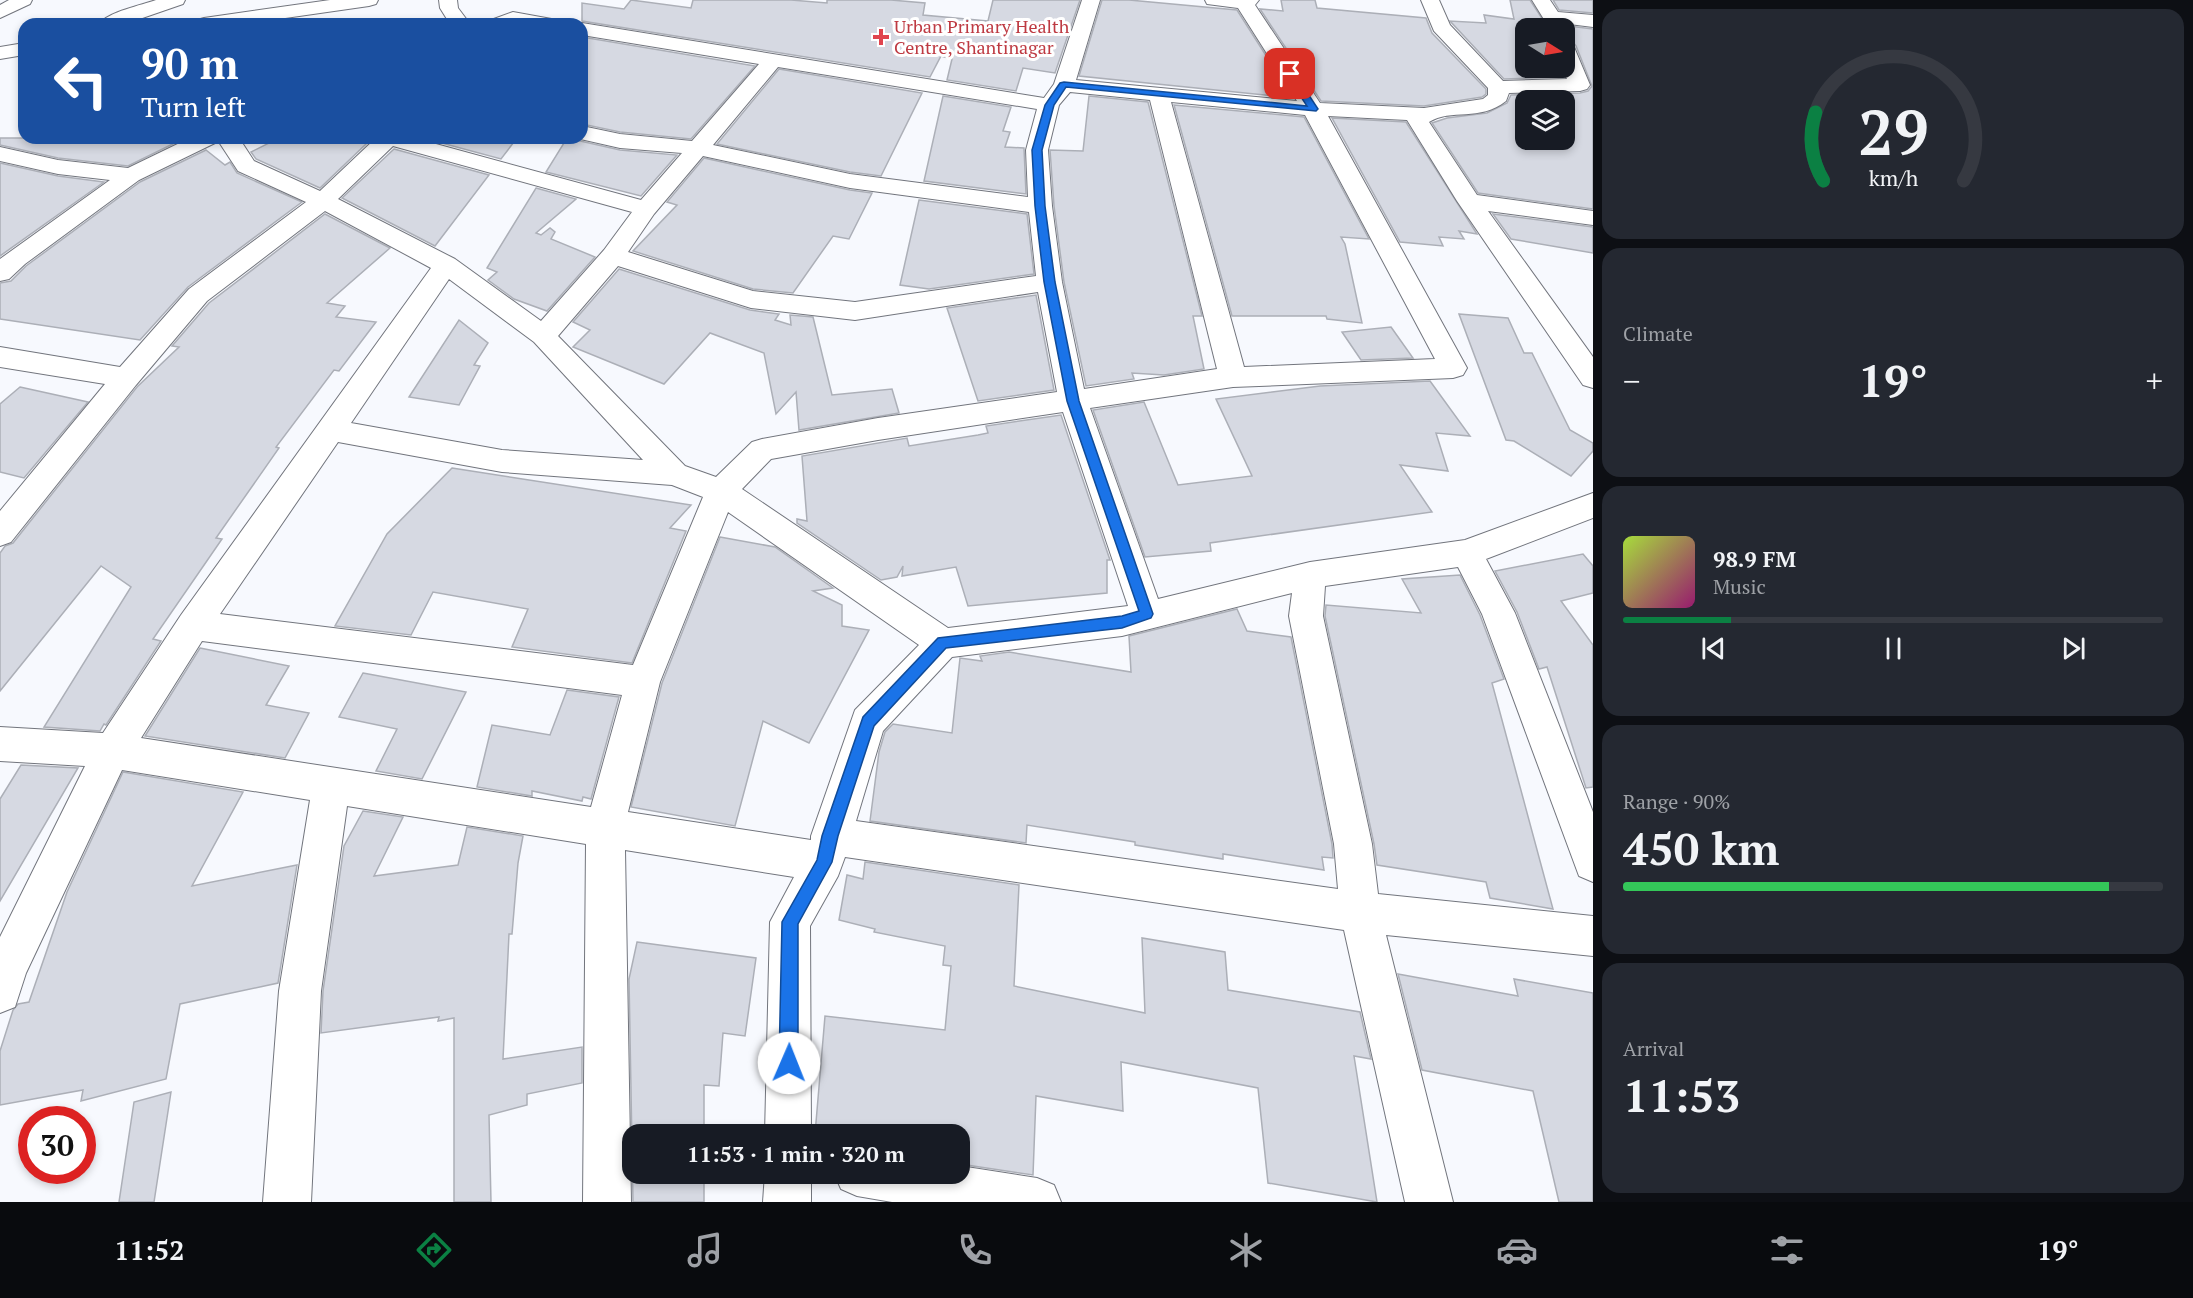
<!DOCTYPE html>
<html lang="en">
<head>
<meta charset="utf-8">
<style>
  body { margin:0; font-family:"PT Serif",serif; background:#242831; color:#f1f3f6; height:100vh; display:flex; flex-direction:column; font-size:22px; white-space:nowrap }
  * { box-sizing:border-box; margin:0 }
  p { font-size:20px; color:#9ea1a6 }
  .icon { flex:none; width:33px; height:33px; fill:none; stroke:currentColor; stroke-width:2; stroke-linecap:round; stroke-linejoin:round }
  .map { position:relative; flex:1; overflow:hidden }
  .drawer { display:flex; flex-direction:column; gap:9px; padding:9px; background:#0d0f14; width:600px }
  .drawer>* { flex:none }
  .guide { position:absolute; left:18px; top:18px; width:570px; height:126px; border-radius:18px; box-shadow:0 3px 9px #0003; background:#1a4fa0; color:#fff; overflow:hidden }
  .needle { width:39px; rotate:101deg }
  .controls { position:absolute; left:1515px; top:18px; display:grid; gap:12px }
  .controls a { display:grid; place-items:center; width:60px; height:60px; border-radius:12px; background:#171b24; box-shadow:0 3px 9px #0003; font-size:30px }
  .speed { position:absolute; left:18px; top:1106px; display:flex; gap:12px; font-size:30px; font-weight:700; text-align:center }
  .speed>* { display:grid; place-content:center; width:78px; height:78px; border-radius:50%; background:#171b24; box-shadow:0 3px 9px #0003; line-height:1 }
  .speed .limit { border:9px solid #d22; background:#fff; color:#111 }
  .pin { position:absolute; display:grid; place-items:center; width:51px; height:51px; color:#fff; margin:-26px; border-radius:12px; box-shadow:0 3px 9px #0006 }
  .me { position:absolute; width:66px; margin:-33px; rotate:1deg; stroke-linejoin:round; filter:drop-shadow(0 0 4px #0008) }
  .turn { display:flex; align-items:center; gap:21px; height:126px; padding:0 24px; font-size:27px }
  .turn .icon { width:78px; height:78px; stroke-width:2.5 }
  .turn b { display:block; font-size:42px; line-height:51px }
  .big { font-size:45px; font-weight:700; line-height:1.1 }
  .drawer .card { flex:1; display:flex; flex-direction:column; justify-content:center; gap:9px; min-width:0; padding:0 21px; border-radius:18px; background:#242831 }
  .drawer .dial { align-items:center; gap:0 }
  .dial svg { height:156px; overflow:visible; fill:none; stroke:#363941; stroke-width:7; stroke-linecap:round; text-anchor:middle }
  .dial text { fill:#f1f3f6; stroke:none }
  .song { display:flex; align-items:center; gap:18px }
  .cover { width:72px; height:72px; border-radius:9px; background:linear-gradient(135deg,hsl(80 70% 55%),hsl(320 70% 35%)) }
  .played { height:6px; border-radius:3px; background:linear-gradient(90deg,#0b8043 20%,#363941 20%) }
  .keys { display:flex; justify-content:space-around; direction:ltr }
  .heat { display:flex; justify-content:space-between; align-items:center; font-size:33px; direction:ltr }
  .charge { height:9px; border-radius:4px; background:linear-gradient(90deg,#34c759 90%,#363941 0) }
  .trip { position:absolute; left:622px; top:1124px; width:348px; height:60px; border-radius:18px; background:#171b24; box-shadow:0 3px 9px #0003; font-weight:700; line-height:60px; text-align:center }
  .dock { display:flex; height:96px; justify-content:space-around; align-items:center; background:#090b0e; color:#9ea1a6 }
  .dock .icon { width:42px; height:42px }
  .dock .selected { color:#0b8043 }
  .dock b { font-size:27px; color:#f1f3f6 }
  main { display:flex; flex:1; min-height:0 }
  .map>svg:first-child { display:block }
</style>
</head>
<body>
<main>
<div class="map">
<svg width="1593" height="1202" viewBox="0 0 1593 1202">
  <rect width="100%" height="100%" fill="#f7f9fe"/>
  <!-- building -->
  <g fill="#d6d9e2" stroke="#acafb7" stroke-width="1.5" fill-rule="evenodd">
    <polygon points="631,0 691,8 693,0 791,0 827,3 827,0 891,0 925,3 923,15 988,21 993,0 1080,0 1055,73 1023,68 1016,91 947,80 952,59 941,56 930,77 582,21 582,3 624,9"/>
    <polygon points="1102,0 1129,0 1237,10 1293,98 1079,76"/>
    <polygon points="1281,0 1315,0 1317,8 1426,18 1432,33 1486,89 1486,94 1482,97 1424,106 1321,101 1260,9 1283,11"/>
    <path d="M 1510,0 L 1530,0 L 1545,23 L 1593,29 L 1593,209 L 1478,193 L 1432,123 L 1447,118 L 1487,113 L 1507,103 L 1511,95 L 1580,93 L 1588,91 L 1592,86 L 1576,46 L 1572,41 L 1564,39 L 1564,28 L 1526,28 L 1526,68 L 1560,68 L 1564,77 L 1504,79 L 1450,21 L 1486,23 L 1484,15 L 1514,19 ZM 1526,100 L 1564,100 L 1564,140 L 1526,140 Z"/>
    <polygon points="1553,0 1593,0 1593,13 1559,10"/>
    <polygon points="582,37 755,66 691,139 620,132 582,124"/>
    <polygon points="779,69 922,93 881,176 850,172 717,144"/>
    <polygon points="943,96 1011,107 1003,131 1010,132 1005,147 1024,148 1026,194 924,181"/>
    <polygon points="1089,96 1148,102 1202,316 1193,316 1204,369 1164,375 1132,373 1134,379 1086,386 1064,282 1054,206 1050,150 1083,151"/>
    <polygon points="1174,105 1304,117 1369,239 1341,237 1345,244 1362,323 1327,319 1326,316 1232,316"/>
    <polygon points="1332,118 1406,122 1477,234 1459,231 1464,239 1439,237 1443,246 1400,242"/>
    <polygon points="0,138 185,138 128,166 58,158 0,145"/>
    <polygon points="279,138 358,138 366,144 320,188 256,159 251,152"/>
    <polygon points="423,138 517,138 501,159"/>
    <polygon points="567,138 620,150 677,155 641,196 546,172"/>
    <polygon points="394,149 489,175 435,246 342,198"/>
    <polygon points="206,150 225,165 230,162 237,173 302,202 188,287 140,340 0,319 0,283 11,281 26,266 140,182"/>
    <polygon points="704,158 850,190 872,193 849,239 833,236 793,293 753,289 633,251 677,205 667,202"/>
    <polygon points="0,163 58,176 104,182 0,256"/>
    <polygon points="536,188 576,199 536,233 541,235 550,228 555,232 551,239 595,257 547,311 514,299 488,280 497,272 487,268"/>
    <polygon points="919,200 1027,214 1034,274 929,289 900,285"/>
    <polygon points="325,214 390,248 327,303 345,306 336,317 376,322 339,371 334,370 276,447 279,448 216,538 222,539 153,639 161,641 106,725 104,724 100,731 44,727 131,587 101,566 0,691 0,553 5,546 13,543 137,387 179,347 172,346 209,303"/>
    <polygon points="1493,214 1593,227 1593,253 1511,239"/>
    <polygon points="619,269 750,310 779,314 775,320 791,325 790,315 813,317 832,395 892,389 899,413 799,430 796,392 776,414 764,353 710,333 664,384 573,347 590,330 573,322"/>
    <polygon points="1036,295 1054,390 978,401 947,308"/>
    <polygon points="1459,314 1508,318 1524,353 1532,353 1570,430 1593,443 1593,451 1571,476 1514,441 1506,440"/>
    <polygon points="459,320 488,343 474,365 480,366 459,405 409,397"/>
    <polygon points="1391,327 1413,358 1361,360 1342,332"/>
    <polygon points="1430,381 1470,436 1436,433 1448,471 1400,465 1432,512 1210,543 1211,551 1145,557 1093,410 1144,402 1178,485 1252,476 1216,399 1320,386"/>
    <polygon points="20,387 88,402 24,478 0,472 0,404"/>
    <polygon points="1061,415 1110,560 1107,560 1107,593 968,606 956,567 902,576 903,566 897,577 881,580 797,523 797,519 807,521 802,456 907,438 909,446 978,435 988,433 986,426"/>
    <polygon points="452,468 691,505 670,528 686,531 632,663 512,647 528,609 433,592 411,635 335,626 387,534"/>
    <polygon points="720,537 775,547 833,588 813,591 842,605 842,626 869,630 809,743 763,721 735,826 631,807 662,683"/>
    <polygon points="1583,554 1593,566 1593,593 1561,601 1593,645 1593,787 1586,788 1547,667 1539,669 1517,612 1495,571"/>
    <polygon points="1460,575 1480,615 1504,679 1492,683 1553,909 1490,898 1486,882 1377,865 1374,844 1325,616 1326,605 1421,613 1402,579"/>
    <polygon points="1237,609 1247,631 1291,637 1332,844 1333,858 1322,857 1324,870 1223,854 1223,859 1135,845 1135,842 1027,825 1026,843 870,821 879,752 885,732 893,724 952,733 960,658 982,661 980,656 1009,652 1131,672 1129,636"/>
    <polygon points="200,648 289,666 266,705 309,713 285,758 145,736"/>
    <polygon points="363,673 466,692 422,779 376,771 397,729 339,717"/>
    <polygon points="567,690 619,697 591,799 583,797 582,801 532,791 532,796 477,787 492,725 550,735"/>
    <polygon points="21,765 78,768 0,901 0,799"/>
    <polygon points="123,772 243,792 192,886 297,865 278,983 180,1004 166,1079 81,1101 83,1090 0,1105 0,1051 13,1010 18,1004 29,1002 67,892"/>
    <polygon points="363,811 403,817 374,876 458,865 467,827 523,836 518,863 512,934 509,934 503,1059 582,1047 582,1083 527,1094 527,1105 489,1115 491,1202 454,1202 454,1018 438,1021 439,1017 321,1033 323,991 344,846"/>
    <polygon points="865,862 1019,885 1014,986 1145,1013 1142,938 1225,952 1228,990 1360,1012 1371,1059 1354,1056 1377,1202 1268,1183 1258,1088 1121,1062 1123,1111 1036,1096 1033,1175 960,1164 960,1134 815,1134 825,1016 945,1030 951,966 943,965 945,946 874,932 875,929 839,920 847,875 863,879"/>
    <polygon points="637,942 756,958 745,1036 723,1033 719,1086 704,1085 704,1134 633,1134 633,1173 704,1173 704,1202 633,1202 629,979"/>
    <polygon points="1398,974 1518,996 1514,979 1593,993 1593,1202 1559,1202 1533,1091 1422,1070"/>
    <polygon points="171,1092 154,1202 119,1202 134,1102"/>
  </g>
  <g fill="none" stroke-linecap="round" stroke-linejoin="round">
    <!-- minor casing -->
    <g stroke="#72757d" stroke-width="2">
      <g id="minor">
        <polygon points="9,0 32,0 30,4 0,18 0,5"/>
        <path d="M 156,0 L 185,0 L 183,4 L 125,24 L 99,24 C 108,12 142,5 156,0 Z"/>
        <polygon points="330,0 378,0 376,4 369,6 243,24 194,24 197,20 204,18"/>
        <polygon points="439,0 457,0 458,8 470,24 450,24 440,8"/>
        <path d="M 1082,0 L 1100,0 L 1076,80 L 1297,101 L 1238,8 L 1207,4 L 1205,0 L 1259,0 L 1255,5 L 1320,103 L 1424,108 L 1483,99 L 1488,95 L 1488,88 L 1434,31 L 1421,0 L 1439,0 L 1450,25 L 1503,81 L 1567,79 L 1562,68 L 1564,68 L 1564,41 L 1571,43 L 1574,47 L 1590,85 L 1587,89 L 1580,91 L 1509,93 L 1506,101 C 1480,122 1451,108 1429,122 L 1477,195 L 1593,211 L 1593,225 L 1488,211 L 1593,357 L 1593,388 L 1583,385 L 1457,201 L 1407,120 L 1328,116 L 1467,368 L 1463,375 L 1453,378 L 1233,387 L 1090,408 L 1158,599 L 1310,562 L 1465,540 L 1593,493 L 1593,518 L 1486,559 L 1515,613 L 1593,812 L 1593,882 L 1579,876 L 1482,614 L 1458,567 L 1325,586 L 1323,616 L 1372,844 L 1378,894 L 1593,916 L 1593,956 L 1386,935 L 1453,1202 L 1405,1202 L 1344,930 L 845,857 L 838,876 L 810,926 L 811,1134 L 765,1134 L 770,922 L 794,877 L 625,850 L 631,1202 L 583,1202 L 586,844 L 347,806 L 321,991 L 311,1202 L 263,1202 L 279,991 L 310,800 L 122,770 L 26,973 L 15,1007 L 0,1013 L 0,937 L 85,766 L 0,761 L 0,727 L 103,733 L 181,615 L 431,268 L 325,211 L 207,301 L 136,385 L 11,542 L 0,546 L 0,511 L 105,384 L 0,367 L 0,347 L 120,367 L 189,289 L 306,202 L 238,171 L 217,139 L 215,143 L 139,180 L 25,264 L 9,279 L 0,281 L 0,259 L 110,180 L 58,174 L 0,161 L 0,147 L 58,160 L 128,168 L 190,138 L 239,138 L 254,161 L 320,191 L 376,138 L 414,138 L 641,200 L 682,153 L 620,148 L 576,138 L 582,138 L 582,126 L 620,134 L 692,141 L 759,64 L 582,35 L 582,24 L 579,24 L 582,23 L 1044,98 L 1054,84 ZM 778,67 L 1037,109 L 1026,150 L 1028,197 L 850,174 L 713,145 ZM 1070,92 L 1150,100 L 1217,369 L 1084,389 L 1062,282 L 1052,206 L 1048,150 L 1059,105 ZM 1171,102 L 1305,115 L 1435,359 L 1244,367 ZM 393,146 L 632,212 L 604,250 L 541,321 L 455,259 L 338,199 ZM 703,156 L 850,188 L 1029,212 L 1036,276 L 855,302 L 753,291 L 628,252 L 654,214 ZM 618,266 L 751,308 L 855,320 L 1038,292 L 1057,392 L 878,418 L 762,439 L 752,442 L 716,477 L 685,466 L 558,336 ZM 449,279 L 534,342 L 643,460 L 502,450 L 351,423 ZM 1063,412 L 1128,606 L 948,628 L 742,489 L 771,459 L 878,440 ZM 338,442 L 502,472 L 672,485 L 703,497 L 633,665 L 220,614 ZM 728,512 L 919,645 L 855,710 L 811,836 L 811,840 L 628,812 L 660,682 ZM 1292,593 L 1289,616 L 1334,844 L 1338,889 L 856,821 L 883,731 L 952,657 L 1122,636 ZM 202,641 L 622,695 L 591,807 L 141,738 Z"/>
        <polygon points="1532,0 1550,0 1558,12 1593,15 1593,27 1545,21"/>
        <polygon points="513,12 557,20 560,24 488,24 491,20"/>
        <polygon points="24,43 24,55 0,59 0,47"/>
        <polygon points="960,1166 1037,1178 1054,1185 1061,1202 892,1202 857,1196 841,1189 834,1173 960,1173"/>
        <polygon points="765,1173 811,1173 811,1202 763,1202"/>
      </g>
    </g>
    <!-- minor -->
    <use href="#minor" fill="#fff" fill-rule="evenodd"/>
  </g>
  <!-- route -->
  <polygon fill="#1a73e8" stroke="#114b97" stroke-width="1.5" points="1290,71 1295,74 1318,109 1316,111 1066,87 1054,105 1042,150 1045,206 1055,282 1079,401 1153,614 1151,618 1122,628 946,648 874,726 838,836 832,862 798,924 798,1063 795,1070 789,1072 782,1070 779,1063 782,922 817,860 822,836 863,717 938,638 1122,616 1139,611 1067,401 1044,282 1035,206 1032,150 1045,105 1060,83 1064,82 1307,106 1286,74"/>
  <!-- markers -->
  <path fill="#e0444e" stroke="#fff" stroke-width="2" d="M878 28h6v6h6v6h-6v6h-6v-6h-6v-6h6z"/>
  <g text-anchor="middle" stroke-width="6" stroke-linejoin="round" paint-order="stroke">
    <!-- far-health labels -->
    <g font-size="18" fill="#be3a42" stroke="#fff" text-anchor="start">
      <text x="894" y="33">Urban Primary Health<tspan x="894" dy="21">Centre, Shantinagar</tspan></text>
    </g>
  </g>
</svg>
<div class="controls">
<a><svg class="needle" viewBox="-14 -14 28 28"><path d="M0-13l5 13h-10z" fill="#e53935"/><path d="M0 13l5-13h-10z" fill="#9ea1a6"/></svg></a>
<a><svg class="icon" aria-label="layers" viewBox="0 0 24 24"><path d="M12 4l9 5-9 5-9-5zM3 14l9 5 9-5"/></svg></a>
</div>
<div class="speed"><div class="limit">30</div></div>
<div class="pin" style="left:1290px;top:74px;background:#d93025"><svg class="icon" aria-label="arrive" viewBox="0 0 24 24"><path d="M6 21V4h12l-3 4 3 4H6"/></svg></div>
<svg class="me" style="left:789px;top:1063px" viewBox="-20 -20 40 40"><circle r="19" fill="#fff"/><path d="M0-13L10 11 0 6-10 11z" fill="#1a73e8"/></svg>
<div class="trip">11:53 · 1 min · 320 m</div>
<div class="guide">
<div class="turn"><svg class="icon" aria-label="left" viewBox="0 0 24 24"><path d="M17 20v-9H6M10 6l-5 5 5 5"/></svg><div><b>90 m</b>Turn left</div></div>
</div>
</div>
<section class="drawer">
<div class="card dial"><svg viewBox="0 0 100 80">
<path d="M14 69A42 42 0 1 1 86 69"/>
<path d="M14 69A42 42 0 0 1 10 34" stroke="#0b8043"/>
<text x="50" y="56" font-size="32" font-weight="700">29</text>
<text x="50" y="72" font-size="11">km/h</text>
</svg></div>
<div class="card"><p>Climate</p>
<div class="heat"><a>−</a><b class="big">19°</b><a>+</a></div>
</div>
<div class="card">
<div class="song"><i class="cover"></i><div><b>98.9 FM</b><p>Music</p></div></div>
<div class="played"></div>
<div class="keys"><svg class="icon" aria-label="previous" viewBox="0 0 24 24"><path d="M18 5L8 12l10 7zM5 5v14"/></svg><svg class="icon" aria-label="pause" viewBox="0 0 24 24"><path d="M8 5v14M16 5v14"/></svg><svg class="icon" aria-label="next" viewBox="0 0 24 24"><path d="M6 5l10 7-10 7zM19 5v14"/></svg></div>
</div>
<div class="card"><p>Range · 90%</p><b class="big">450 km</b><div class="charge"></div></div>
<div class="card"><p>Arrival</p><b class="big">11:53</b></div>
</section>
</main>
<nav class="dock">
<b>11:52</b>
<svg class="icon selected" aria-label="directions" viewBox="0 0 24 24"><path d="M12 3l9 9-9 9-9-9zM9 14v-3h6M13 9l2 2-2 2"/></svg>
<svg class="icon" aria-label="music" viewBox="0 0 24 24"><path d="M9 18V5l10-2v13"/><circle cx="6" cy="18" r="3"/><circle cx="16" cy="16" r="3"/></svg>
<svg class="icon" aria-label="phone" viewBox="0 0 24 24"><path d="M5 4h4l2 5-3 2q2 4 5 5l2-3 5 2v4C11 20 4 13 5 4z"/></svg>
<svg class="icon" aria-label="climate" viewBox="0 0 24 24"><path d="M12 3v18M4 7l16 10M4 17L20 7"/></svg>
<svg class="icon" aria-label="car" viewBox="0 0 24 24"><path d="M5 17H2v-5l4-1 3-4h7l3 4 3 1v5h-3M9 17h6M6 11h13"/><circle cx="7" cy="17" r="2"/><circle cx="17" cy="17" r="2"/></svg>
<svg class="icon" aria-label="filters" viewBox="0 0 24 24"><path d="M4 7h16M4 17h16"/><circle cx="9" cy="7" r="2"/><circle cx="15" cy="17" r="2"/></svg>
<b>19°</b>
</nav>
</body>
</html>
